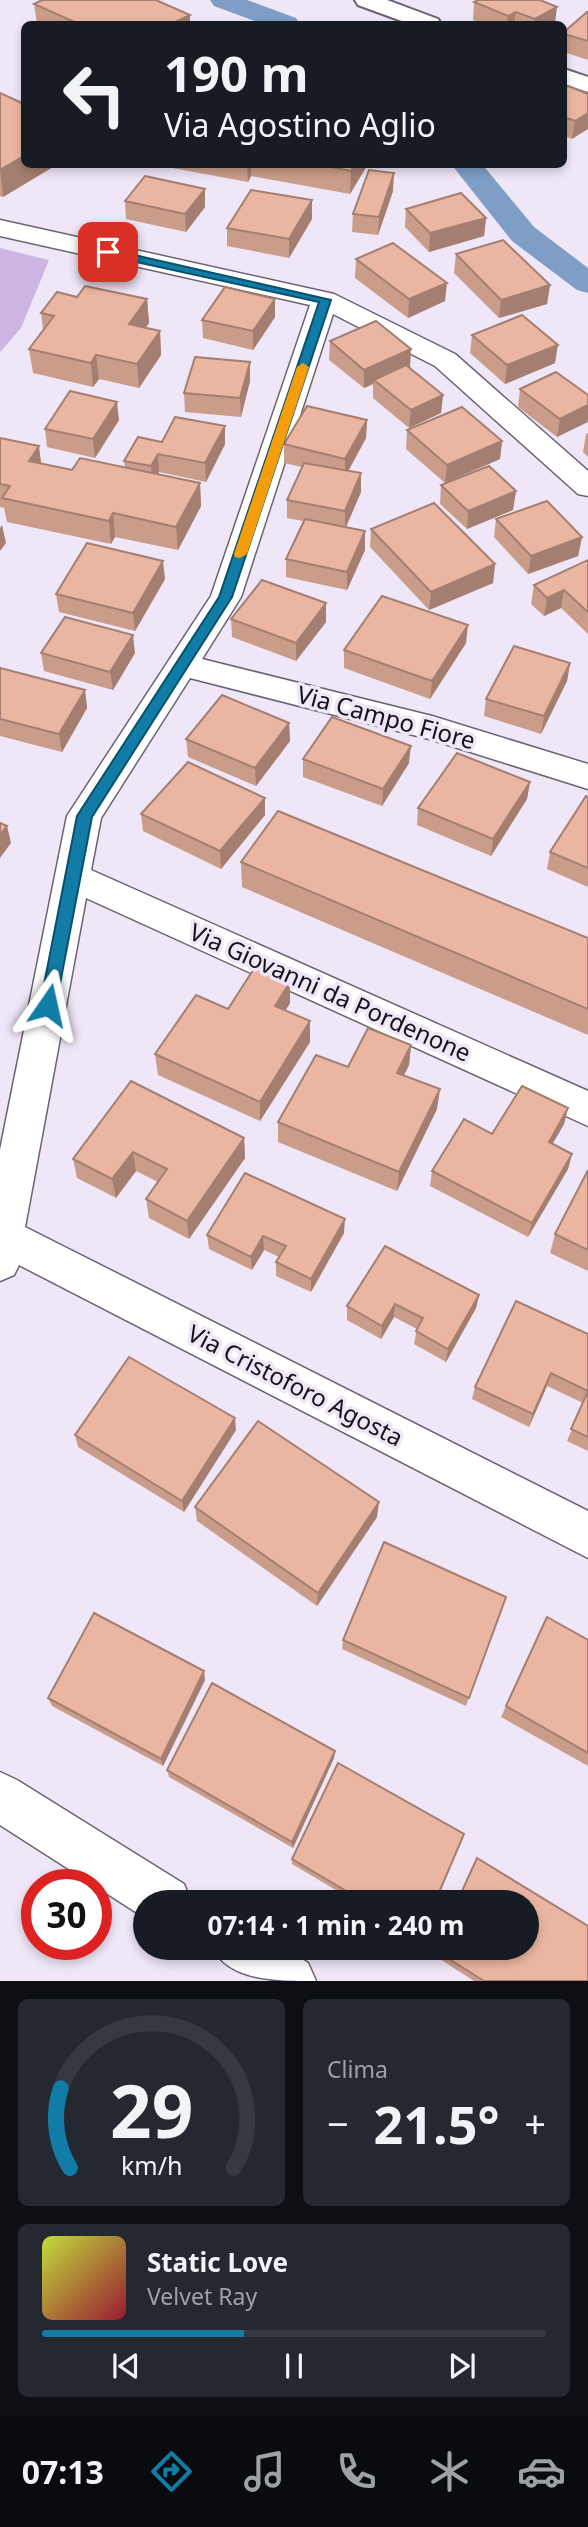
<!DOCTYPE html>
<html lang="it">
<head>
<meta charset="utf-8">
<style>
  body { margin:0; font-family:"Noto Sans",sans-serif; background:#242831; color:#f1f3f6; height:100vh; display:flex; flex-direction:column; font-size:26px; white-space:nowrap }
  * { box-sizing:border-box; margin:0 }
  p { font-size:23px; color:#9ea1a6 }
  .icon { flex:none; width:38px; height:38px; fill:none; stroke:currentColor; stroke-width:2; stroke-linecap:round; stroke-linejoin:round }
  .map { position:relative; height:1981px; overflow:hidden }
  .panel { display:flex; flex-direction:column; gap:18px; padding:18px; background:#0d0f14; flex:1 }
  .panel>* { flex:none }
  .hud { position:absolute; left:21px; top:21px; width:546px; height:147px; border-radius:10px; box-shadow:0 4px 10px #0003; background:#171b24; color:#f1f3f6; overflow:hidden }
  .speed { position:absolute; left:21px; top:1869px; display:flex; gap:14px; font-size:35px; font-weight:700; text-align:center }
  .speed>* { display:grid; place-content:center; width:91px; height:91px; border-radius:50%; background:#171b24; box-shadow:0 4px 10px #0003; line-height:1 }
  .speed .limit { border:10px solid #d22; background:#fff; color:#111 }
  .pin { position:absolute; display:grid; place-items:center; width:60px; height:60px; color:#fff; margin:-30px; border-radius:14px; box-shadow:0 4px 10px #0006 }
  .me { position:absolute; width:77px; margin:-38px; rotate:11deg; stroke-linejoin:round; filter:drop-shadow(0 0 5px #0008) }
  .turn { display:flex; align-items:center; gap:24px; height:147px; padding:0 28px; font-size:32px }
  .turn .icon { width:91px; height:91px; stroke-width:2.5 }
  .turn b { display:block; font-size:49px; line-height:60px }
  .big { font-size:52px; font-weight:700; line-height:1.1 }
  .panel .tile { flex:1; display:flex; flex-direction:column; justify-content:center; gap:10px; min-width:0; padding:0 24px; border-radius:10px; background:#242831 }
  .panel .dial { align-items:center; gap:0 }
  .dial svg { height:182px; overflow:visible; fill:none; stroke:#363941; stroke-width:7; stroke-linecap:round; text-anchor:middle }
  .dial text { fill:#f1f3f6; stroke:none }
  .song { display:flex; align-items:center; gap:21px }
  .cover { width:84px; height:84px; border-radius:10px; background:linear-gradient(135deg,hsl(70 70% 55%),hsl(350 70% 35%)) }
  .played { height:7px; border-radius:4px; background:linear-gradient(90deg,#117ca6 40%,#363941 40%) }
  .keys { display:flex; justify-content:space-around; direction:ltr }
  .heat { display:flex; justify-content:space-between; align-items:center; font-size:38px; direction:ltr }
  .panel .tiles { flex:1; display:grid; gap:18px; grid-template-columns:1fr 1fr }
  .tile:last-child { grid-column:span 2 }
  .trip { position:absolute; left:133px; top:1890px; width:406px; height:70px; border-radius:35px; background:#171b24; box-shadow:0 4px 10px #0003; font-weight:700; line-height:70px; text-align:center }
  .dock { display:flex; height:112px; justify-content:space-around; align-items:center; background:#090b0e; color:#9ea1a6 }
  .dock .icon { width:49px; height:49px }
  .dock .selected { color:#117ca6 }
  .dock b { font-size:32px; color:#f1f3f6 }
  .map>svg:first-child { display:block }
</style>
</head>
<body>
<div class="map">
<svg width="588" height="1981" viewBox="0 0 588 1981">
  <rect width="100%" height="100%" fill="#efe6f8"/>
  <!-- green -->
  <polygon fill="#ccb5e2" points="0,248 49,260 21,328 0,352"/>
  <g fill="none" stroke-linecap="round" stroke-linejoin="round">
    <!-- canal -->
    <g fill="#7f9ec6" fill-rule="evenodd">
      <polygon points="210,0 247,0 296,18 300,24 263,24 214,6"/>
      <polygon points="451,164 482,164 534,227 588,268 588,293 577,290 512,241"/>
    </g>
    <!-- minor casing -->
    <g stroke="#6a6372" stroke-width="3">
      <g id="minor">
        <polygon points="0,220 334,294 455,354 588,471 588,496 578,494 435,366 333,314 241,597 202,659 432,716 588,764 588,789 429,739 190,678 101,818 91,870 588,1091 588,1126 86,898 25,1227 588,1511 588,1558 19,1265 14,1275 0,1281 0,1150 67,816 211,596 310,305 0,236"/>
        <polygon points="0,1772 17,1780 184,1884 191,1902 145,1902 145,1918 0,1825"/>
        <path d="M 212,1948 L 285,1948 L 308,1963 L 316,1981 C 274,1981 231,1981 212,1948 Z"/>
      </g>
    </g>
    <!-- tertiary casing -->
    <g stroke="#6a6372" stroke-width="4">
      <g id="tertiary">
        <polygon points="355,0 387,0 438,19 441,24 410,24 358,5"/>
        <polygon points="564,69 588,77 588,92 564,84"/>
      </g>
    </g>
    <!-- minor -->
    <use href="#minor" fill="#fff" fill-rule="evenodd"/>
    <!-- tertiary -->
    <use href="#tertiary" fill="#fff" fill-rule="evenodd"/>
  </g>
  <!-- wall -->
  <g fill="#ca9d8a">
    <polygon points="478,0 555,24 484,24 473,20 474,2"/>
    <polygon points="34,4 190,15 190,24 37,24"/>
    <polygon points="588,12 588,60 564,52 564,32"/>
    <polygon points="564,89 588,94 572,139 564,136"/>
    <polygon points="0,93 24,164 58,164 3,197 0,196"/>
    <polygon points="151,164 368,164 350,194 251,176 248,182"/>
    <polygon points="393,191 378,235 352,232 353,214"/>
    <polygon points="312,200 312,219 289,258 227,246 227,228"/>
    <polygon points="125,201 205,207 186,232 126,219"/>
    <polygon points="406,209 486,218 484,236 429,252 405,227"/>
    <polygon points="456,254 550,285 547,304 499,318 454,273"/>
    <polygon points="356,259 445,301 408,318 355,278"/>
    <polygon points="77,297 147,299 149,323 145,328 160,331 161,355 139,388 99,379 93,387 33,373 29,349 43,330 41,313"/>
    <polygon points="275,299 275,317 253,350 203,338 202,320"/>
    <polygon points="472,335 555,363 505,384 470,353"/>
    <polygon points="330,341 410,368 409,368 443,395 441,413 409,428 373,398 373,384 364,388 329,360"/>
    <polygon points="250,381 241,417 185,412 184,393"/>
    <polygon points="520,389 588,395 557,437 518,407"/>
    <polygon points="119,420 95,458 47,447 45,429"/>
    <polygon points="367,420 366,438 348,471 361,473 361,492 346,527 365,550 347,590 286,577 286,559 303,521 287,518 287,500 302,467 284,463 284,444"/>
    <polygon points="225,426 225,444 206,482 159,472 159,474 200,483 201,506 178,550 115,537 111,544 7,522 4,508 0,507 0,438 41,464 72,470 125,467 124,461 162,442"/>
    <polygon points="407,430 502,441 500,459 445,483 406,449"/>
    <polygon points="588,433 588,457 583,452 586,434"/>
    <polygon points="441,485 516,491 513,510 467,529 440,504"/>
    <polygon points="496,519 582,537 578,556 528,574 494,537"/>
    <polygon points="371,529 495,564 493,583 429,610 370,547"/>
    <polygon points="588,560 588,634 561,608 544,616 531,604 534,585"/>
    <polygon points="165,579 135,631 59,612 56,594"/>
    <polygon points="231,619 326,622 296,661 232,637"/>
    <polygon points="466,643 430,699 344,668 344,650"/>
    <polygon points="41,653 135,653 113,690 44,671"/>
    <polygon points="570,663 567,681 541,734 484,716 486,699"/>
    <polygon points="0,668 85,690 87,708 62,752 0,736"/>
    <polygon points="289,723 290,741 256,786 188,757 186,739"/>
    <polygon points="303,759 409,763 382,806 303,777"/>
    <polygon points="530,782 527,799 491,856 417,825 418,808"/>
    <polygon points="588,797 588,887 547,869 550,852"/>
    <polygon points="141,814 265,815 221,869 143,831"/>
    <polygon points="241,862 588,938 588,1035 242,887"/>
    <polygon points="290,1003 285,1011 310,1021 310,1042 260,1121 158,1075 155,1054 228,1009"/>
    <polygon points="411,1045 409,1065 404,1075 437,1109 397,1191 278,1142 278,1122 348,1067"/>
    <polygon points="568,1108 564,1124 552,1144 572,1154 568,1169 528,1237 430,1186 432,1171 492,1134"/>
    <polygon points="244,1138 245,1158 189,1239 149,1218 146,1199 158,1182 136,1171 116,1198 77,1178 73,1159"/>
    <polygon points="588,1170 588,1271 550,1253 555,1234"/>
    <polygon points="344,1233 311,1292 276,1276 276,1262 279,1257 264,1250 252,1270 209,1249 207,1235"/>
    <polygon points="479,1295 476,1308 446,1362 414,1344 417,1329 394,1317 381,1339 347,1320 347,1306"/>
    <polygon points="588,1334 588,1451 567,1441 583,1403 547,1386 529,1427 472,1399 475,1387"/>
    <polygon points="236,1430 184,1512 78,1447 75,1435"/>
    <polygon points="195,1507 377,1517 317,1606 197,1521"/>
    <polygon points="506,1597 466,1706 342,1649 343,1640"/>
    <polygon points="547,1617 588,1640 588,1766 501,1717"/>
    <polygon points="205,1680 163,1766 52,1706 48,1698"/>
    <polygon points="334,1758 293,1848 169,1777 167,1770"/>
    <polygon points="477,1858 588,1926 588,1981 474,1981 432,1954 435,1948 527,1948 527,1902 456,1902"/>
    <polygon points="292,1859 435,1902 356,1902 292,1864"/>
  </g>
  <!-- shaded-wall -->
  <g fill="#a47f71">
    <polygon points="557,7 555,24 535,24 535,19"/>
    <polygon points="516,12 514,24 507,24 508,16"/>
    <polygon points="190,15 190,24 171,24"/>
    <polygon points="588,113 588,129 572,139 575,121"/>
    <polygon points="24,156 24,164 58,164 3,197 0,170"/>
    <polygon points="247,164 251,164 251,176 248,182"/>
    <polygon points="355,164 368,164 350,194 351,171"/>
    <polygon points="394,173 393,191 378,235 379,217"/>
    <polygon points="205,189 205,207 186,232 185,214"/>
    <polygon points="312,200 312,219 289,258 289,239"/>
    <polygon points="486,218 484,236 429,252 430,233"/>
    <polygon points="447,283 445,301 408,318 409,299"/>
    <polygon points="550,285 547,304 499,318 501,300"/>
    <polygon points="147,299 149,323 131,348 129,324"/>
    <polygon points="275,299 275,317 253,350 253,331"/>
    <polygon points="160,331 161,355 139,388 137,364"/>
    <polygon points="558,345 555,363 505,384 507,365"/>
    <polygon points="411,349 410,368 377,382 374,380 373,384 364,388 364,370"/>
    <polygon points="96,355 99,379 93,387 91,363"/>
    <polygon points="250,362 250,381 241,417 240,398"/>
    <polygon points="443,395 441,413 409,428 411,410"/>
    <polygon points="117,402 119,420 95,458 93,439"/>
    <polygon points="588,405 588,422 557,437 560,419"/>
    <polygon points="367,420 366,438 345,477 345,459"/>
    <polygon points="225,426 225,444 206,482 205,463"/>
    <polygon points="502,441 500,459 445,483 447,465"/>
    <polygon points="39,446 42,470 29,461"/>
    <polygon points="158,454 159,472 153,485 151,466"/>
    <polygon points="361,473 361,492 345,529 345,511"/>
    <polygon points="200,483 201,506 178,550 176,527"/>
    <polygon points="516,491 513,510 467,529 468,511"/>
    <polygon points="113,513 115,537 111,544 109,521"/>
    <polygon points="2,525 6,543 0,551 0,528"/>
    <polygon points="365,531 365,550 347,590 347,572"/>
    <polygon points="582,537 578,556 528,574 531,556"/>
    <polygon points="163,561 165,579 135,631 133,613"/>
    <polygon points="495,564 493,583 429,610 431,592"/>
    <polygon points="564,590 561,608 544,616 547,598"/>
    <polygon points="326,603 326,622 296,661 296,643"/>
    <polygon points="468,625 466,643 430,699 432,681"/>
    <polygon points="133,635 135,653 113,690 110,672"/>
    <polygon points="570,663 567,681 541,734 544,716"/>
    <polygon points="85,690 87,708 62,752 59,734"/>
    <polygon points="289,723 290,741 256,786 255,768"/>
    <polygon points="411,746 409,763 382,806 383,789"/>
    <polygon points="530,782 527,799 491,856 493,839"/>
    <polygon points="265,798 265,815 221,869 220,851"/>
    <polygon points="7,826 11,843 0,858 0,835"/>
    <polygon points="290,982 290,1003 275,1027 275,1006"/>
    <polygon points="310,1021 310,1042 260,1121 260,1102"/>
    <polygon points="411,1045 409,1065 395,1093 397,1073"/>
    <polygon points="440,1089 437,1109 397,1191 399,1172"/>
    <polygon points="568,1108 564,1124 545,1157 549,1142"/>
    <polygon points="244,1138 245,1158 189,1239 187,1221"/>
    <polygon points="133,1152 136,1171 116,1198 112,1179"/>
    <polygon points="572,1154 568,1169 528,1237 532,1223"/>
    <polygon points="345,1219 344,1233 311,1292 311,1279"/>
    <polygon points="263,1236 264,1250 252,1270 251,1257"/>
    <polygon points="479,1295 476,1308 446,1362 448,1349"/>
    <polygon points="395,1304 394,1317 381,1339 382,1326"/>
    <polygon points="551,1373 547,1386 529,1427 533,1414"/>
    <polygon points="235,1418 236,1430 184,1512 182,1501"/>
    <polygon points="379,1502 377,1517 317,1606 318,1593"/>
    <polygon points="204,1671 205,1680 163,1766 161,1759"/>
    <polygon points="335,1751 334,1758 293,1848 292,1842"/>
  </g>
  <!-- building -->
  <g fill="#ebb6a1" stroke="#a47f71" stroke-width="2">
    <polygon points="42,0 156,0 190,15 171,24 79,24 34,4"/>
    <polygon points="478,0 540,0 557,7 535,19 516,12 508,16 474,2"/>
    <polygon points="587,12 588,12 588,41 564,34 564,32"/>
    <polygon points="568,86 588,94 588,113 575,121 564,117 564,89"/>
    <polygon points="0,93 24,104 24,156 0,170"/>
    <polygon points="315,164 355,164 351,171"/>
    <polygon points="369,170 394,173 379,217 353,214"/>
    <polygon points="145,176 205,189 185,214 125,201"/>
    <polygon points="251,190 312,200 289,239 227,228"/>
    <polygon points="461,193 486,218 430,233 406,209"/>
    <polygon points="503,240 550,285 501,300 456,254"/>
    <polygon points="393,243 447,283 409,299 356,259"/>
    <polygon points="85,286 147,299 129,324 160,331 137,364 96,355 91,363 29,349 54,316 41,313 57,292 77,297"/>
    <polygon points="225,287 275,299 253,331 202,320"/>
    <polygon points="522,315 558,345 507,365 472,335"/>
    <polygon points="376,321 411,349 364,370 330,341"/>
    <polygon points="195,357 250,362 240,398 184,393"/>
    <polygon points="406,365 443,395 411,410 374,380"/>
    <polygon points="556,372 588,395 588,405 560,419 520,389"/>
    <polygon points="70,391 117,402 93,439 45,429"/>
    <polygon points="307,406 367,420 345,459 284,444"/>
    <polygon points="462,407 502,441 447,465 407,430"/>
    <polygon points="175,417 225,426 205,463 158,454 151,466 124,461 138,437 162,442"/>
    <polygon points="0,438 39,446 29,461 72,470 80,458 200,483 176,527 113,513 109,521 2,498 10,486 0,484"/>
    <polygon points="304,463 361,473 345,511 287,500"/>
    <polygon points="489,466 516,491 468,511 441,485"/>
    <polygon points="547,501 582,537 531,556 496,519"/>
    <polygon points="434,503 495,564 431,592 371,529"/>
    <polygon points="305,519 365,531 347,572 286,559"/>
    <polygon points="87,543 163,561 133,613 56,594"/>
    <polygon points="588,560 588,612 564,590 547,598 534,585"/>
    <polygon points="262,580 326,603 296,643 231,619"/>
    <polygon points="382,596 468,625 432,681 344,650"/>
    <polygon points="65,617 133,635 110,672 41,653"/>
    <polygon points="514,646 570,663 544,716 486,699"/>
    <polygon points="0,668 85,690 59,734 0,719"/>
    <polygon points="222,695 289,723 255,768 186,739"/>
    <polygon points="332,717 411,746 383,789 303,759"/>
    <polygon points="457,753 530,782 493,839 418,808"/>
    <polygon points="188,762 265,798 220,851 141,814"/>
    <polygon points="586,796 588,797 588,868 550,852"/>
    <polygon points="278,811 588,938 588,1009 241,862"/>
    <polygon points="0,823 7,826 0,835"/>
    <polygon points="255,967 290,982 275,1006 310,1021 260,1102 155,1054 196,995 228,1009"/>
    <polygon points="368,1028 411,1045 397,1073 440,1089 399,1172 278,1122 316,1055 348,1067"/>
    <polygon points="131,1081 244,1138 187,1221 146,1199 167,1169 133,1152 112,1179 73,1159"/>
    <polygon points="522,1086 568,1108 549,1142 572,1154 532,1223 432,1171 464,1119 492,1134"/>
    <polygon points="588,1170 588,1250 555,1234"/>
    <polygon points="245,1173 345,1219 311,1279 276,1262 286,1246 263,1236 251,1257 207,1235"/>
    <polygon points="385,1246 479,1295 448,1349 416,1331 423,1318 395,1304 382,1326 347,1306"/>
    <polygon points="516,1301 588,1334 588,1437 571,1429 588,1391 551,1373 533,1414 475,1387"/>
    <polygon points="129,1357 235,1418 182,1501 75,1435"/>
    <polygon points="258,1421 379,1502 318,1593 195,1507"/>
    <polygon points="384,1542 506,1597 469,1698 343,1640"/>
    <polygon points="94,1613 204,1671 161,1759 48,1698"/>
    <polygon points="547,1617 588,1640 588,1753 506,1706"/>
    <polygon points="212,1683 335,1751 292,1842 167,1770"/>
    <polygon points="338,1763 464,1834 435,1902 365,1902 292,1859"/>
    <polygon points="477,1858 588,1926 588,1981 484,1981 435,1950 436,1948 527,1948 527,1902 457,1902"/>
  </g>
  <!-- route -->
  <polygon fill="#117ca6" stroke="#0b516c" stroke-width="2" points="108,249 331,300 232,597 92,817 56,1005 53,1010 42,1010 40,1005 77,816 219,597 319,302 104,255 103,252"/>
  <!-- slow -->
  <polygon fill="#f59e0b" points="303,363 309,367 247,554 240,558 235,557 234,554 297,367"/>
  <g text-anchor="middle" stroke-width="7" stroke-linejoin="round" paint-order="stroke">
    <!-- street labels -->
    <g font-size="24" fill="#151218" stroke="#efe6f8">
      <text transform="translate(386 718) rotate(15)" y="8">Via Campo Fiore</text>
      <text transform="translate(330 993) rotate(24)" y="8">Via Giovanni da Pordenone</text>
      <text transform="translate(295 1386) rotate(27)" y="8">Via Cristoforo Agosta</text>
    </g>
  </g>
</svg>
<div class="speed"><div class="limit">30</div></div>
<div class="pin" style="left:108px;top:252px;background:#d93025"><svg class="icon" aria-label="arrive" viewBox="0 0 24 24"><path d="M6 21V4h12l-3 4 3 4H6"/></svg></div>
<svg class="me" style="left:48px;top:1005px" viewBox="-20 -20 40 40"><path d="M0-17L14 15 0 8-14 15z" fill="#117ca6" stroke="#fff" stroke-width="4"/></svg>
<div class="trip">07:14 · 1 min · 240 m</div>
<div class="hud">
<div class="turn"><svg class="icon" aria-label="left" viewBox="0 0 24 24"><path d="M17 20v-9H6M10 6l-5 5 5 5"/></svg><div><b>190 m</b>Via Agostino Aglio</div></div>
</div>
</div>
<section class="panel">
<div class="tiles">
<div class="tile dial"><svg viewBox="0 0 100 80">
<path d="M14 69A42 42 0 1 1 86 69"/>
<path d="M14 69A42 42 0 0 1 10 34" stroke="#117ca6"/>
<text x="50" y="56" font-size="32" font-weight="700">29</text>
<text x="50" y="72" font-size="11">km/h</text>
</svg></div>
<div class="tile"><p>Clima</p>
<div class="heat"><a>−</a><b class="big">21.5°</b><a>+</a></div>
</div>
<div class="tile">
<div class="song"><i class="cover"></i><div><b>Static Love</b><p>Velvet Ray</p></div></div>
<div class="played"></div>
<div class="keys"><svg class="icon" aria-label="previous" viewBox="0 0 24 24"><path d="M18 5L8 12l10 7zM5 5v14"/></svg><svg class="icon" aria-label="pause" viewBox="0 0 24 24"><path d="M8 5v14M16 5v14"/></svg><svg class="icon" aria-label="next" viewBox="0 0 24 24"><path d="M6 5l10 7-10 7zM19 5v14"/></svg></div>
</div>
</div>
</section>
<nav class="dock">
<b>07:13</b>
<svg class="icon selected" aria-label="directions" viewBox="0 0 24 24"><path d="M12 3l9 9-9 9-9-9zM9 14v-3h6M13 9l2 2-2 2"/></svg>
<svg class="icon" aria-label="music" viewBox="0 0 24 24"><path d="M9 18V5l10-2v13"/><circle cx="6" cy="18" r="3"/><circle cx="16" cy="16" r="3"/></svg>
<svg class="icon" aria-label="phone" viewBox="0 0 24 24"><path d="M5 4h4l2 5-3 2q2 4 5 5l2-3 5 2v4C11 20 4 13 5 4z"/></svg>
<svg class="icon" aria-label="climate" viewBox="0 0 24 24"><path d="M12 3v18M4 7l16 10M4 17L20 7"/></svg>
<svg class="icon" aria-label="car" viewBox="0 0 24 24"><path d="M5 17H2v-5l4-1 3-4h7l3 4 3 1v5h-3M9 17h6M6 11h13"/><circle cx="7" cy="17" r="2"/><circle cx="17" cy="17" r="2"/></svg>
</nav>
</body>
</html>
